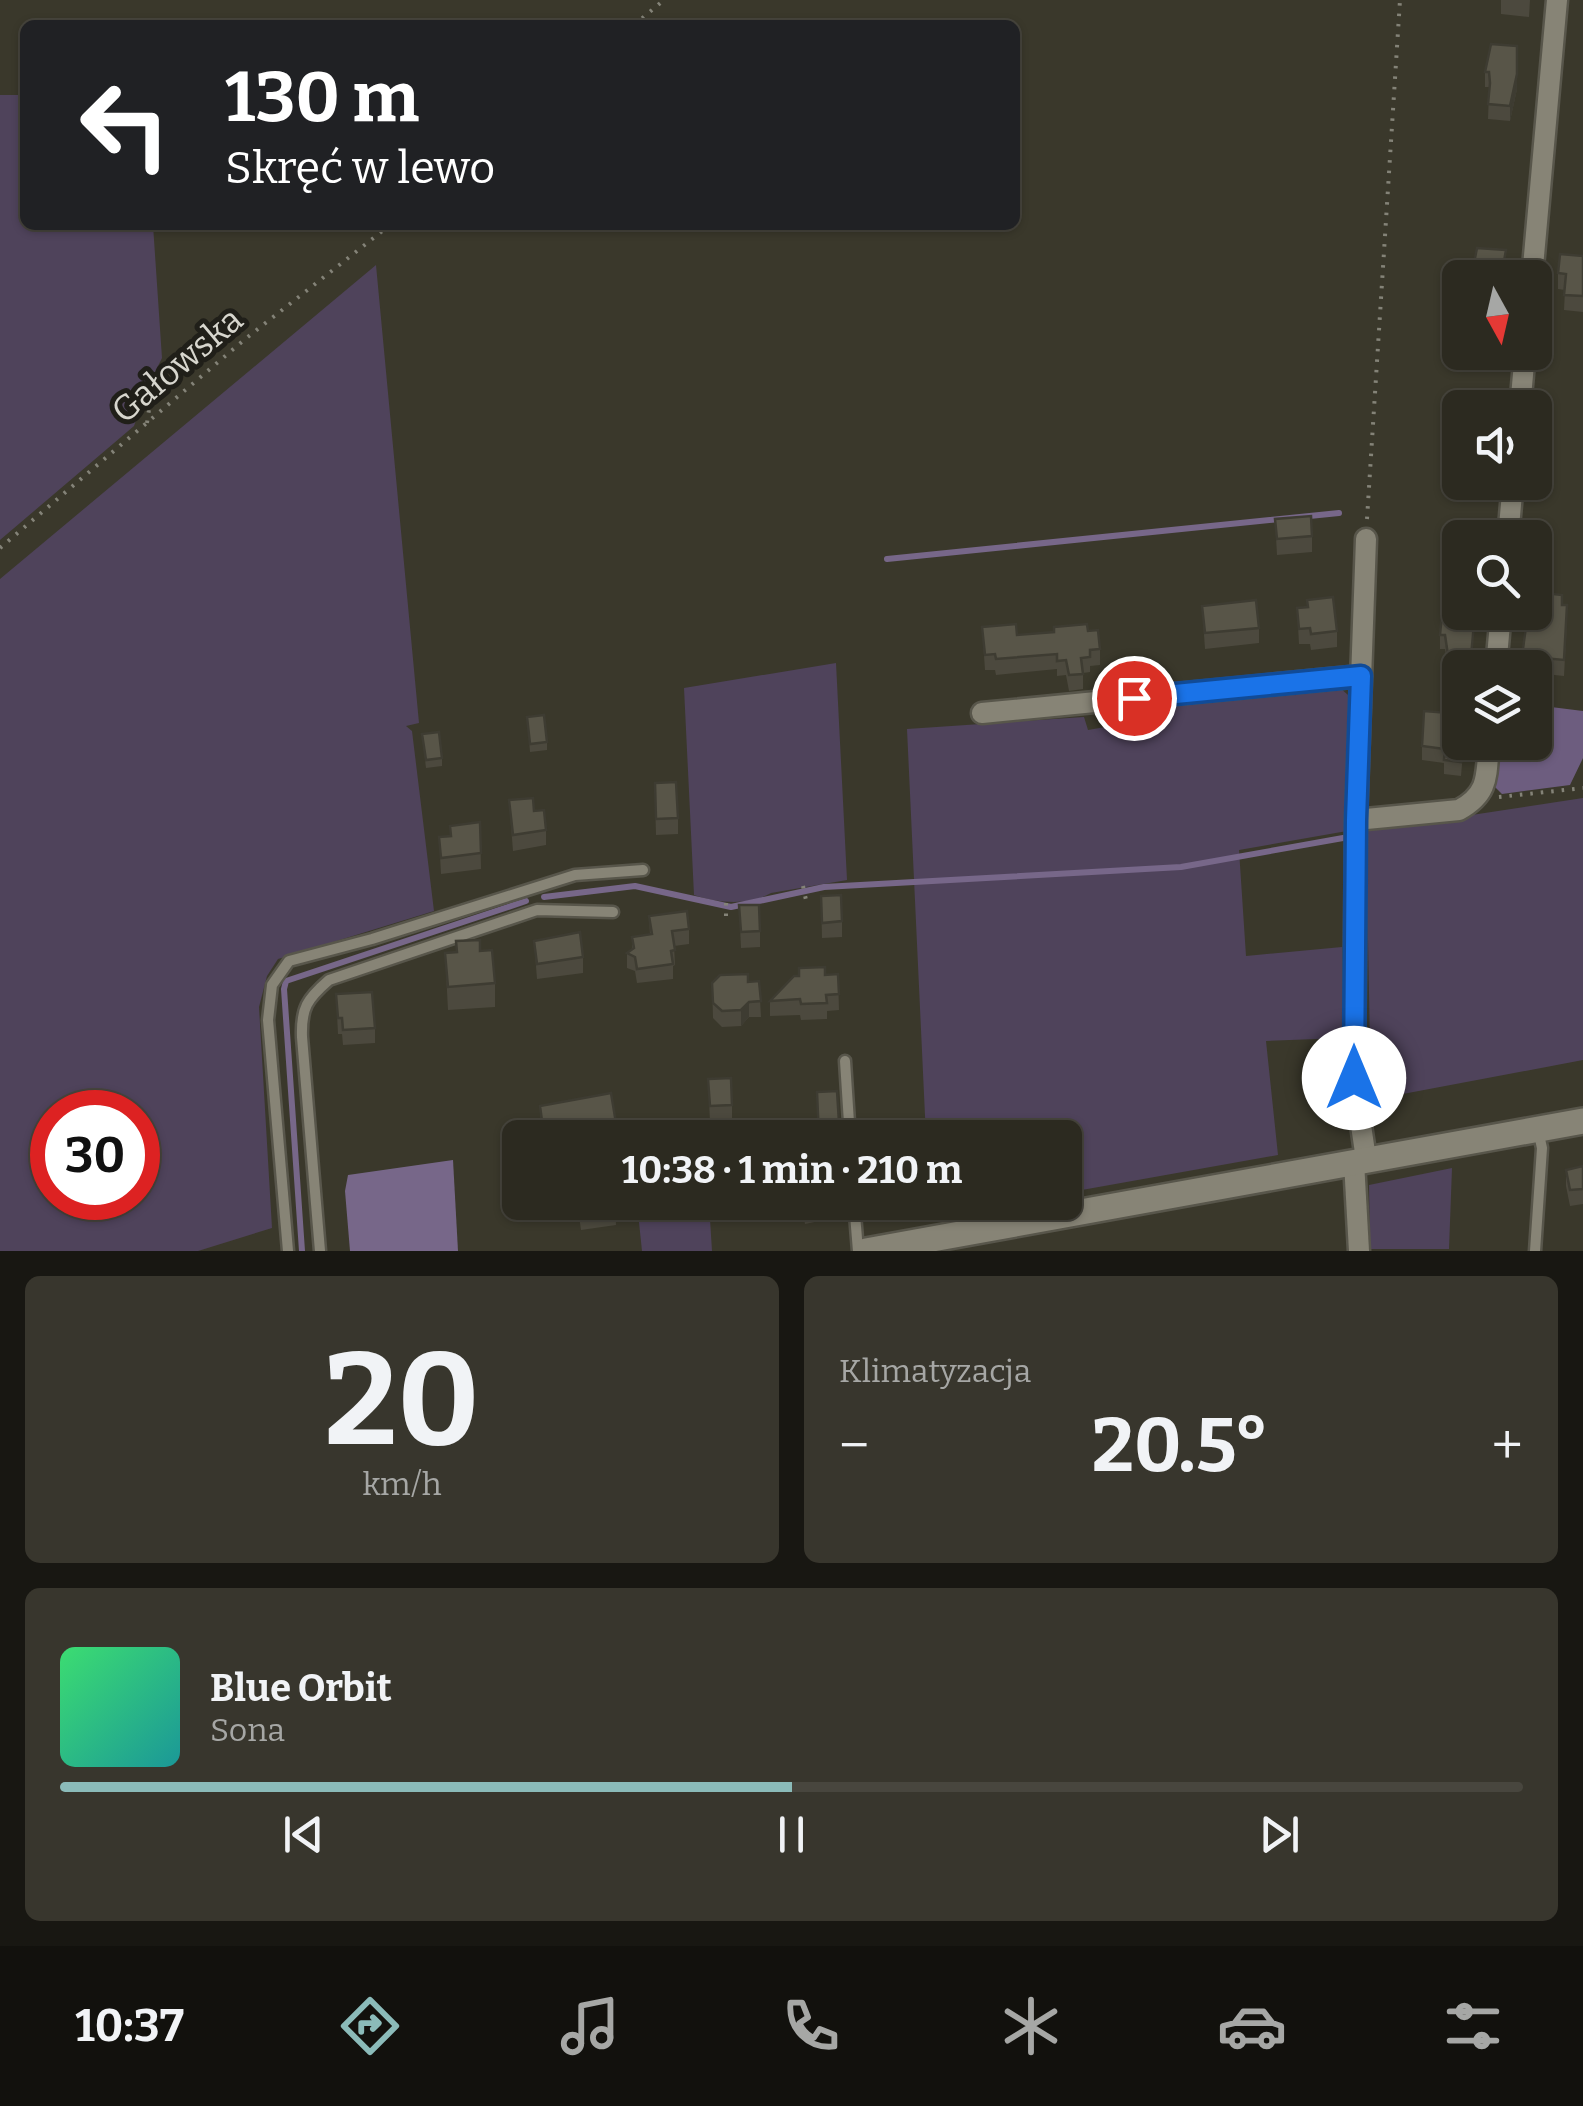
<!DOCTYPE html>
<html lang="pl">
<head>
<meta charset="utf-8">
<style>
  body { margin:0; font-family:Bitter,serif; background:#38362d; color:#f1f3f6; height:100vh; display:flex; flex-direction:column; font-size:38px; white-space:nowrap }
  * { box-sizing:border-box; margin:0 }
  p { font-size:32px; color:#a6a7a5 }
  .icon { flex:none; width:55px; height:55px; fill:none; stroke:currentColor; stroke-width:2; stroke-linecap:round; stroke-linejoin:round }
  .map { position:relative; height:1251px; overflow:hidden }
  .sheet { display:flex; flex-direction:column; gap:25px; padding:25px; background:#181712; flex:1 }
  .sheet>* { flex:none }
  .hud { position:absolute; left:20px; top:20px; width:1000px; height:210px; border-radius:15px; box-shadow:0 2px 8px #0004,0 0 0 2px #48463e; background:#202124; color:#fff; overflow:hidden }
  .needle { width:65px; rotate:172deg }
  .controls { position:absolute; left:1442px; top:260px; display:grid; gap:20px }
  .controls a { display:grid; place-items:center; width:110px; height:110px; border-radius:15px; background:#2c2a20; box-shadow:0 2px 8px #0004,0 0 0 2px #48463e; font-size:50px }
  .speed { position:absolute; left:30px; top:1090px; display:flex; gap:20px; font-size:50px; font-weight:700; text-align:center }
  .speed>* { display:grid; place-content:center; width:130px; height:130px; border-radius:50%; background:#2c2a20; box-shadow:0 2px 8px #0004,0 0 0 2px #48463e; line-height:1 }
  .speed .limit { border:15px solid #d22; background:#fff; color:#111 }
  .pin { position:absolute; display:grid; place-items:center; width:85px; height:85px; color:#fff; margin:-42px; border:5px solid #fff; border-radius:50%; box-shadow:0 2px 10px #0007 }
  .me { position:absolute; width:110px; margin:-55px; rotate:0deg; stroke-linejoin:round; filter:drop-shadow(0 0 8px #0008) }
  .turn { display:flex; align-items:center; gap:35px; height:210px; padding:0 40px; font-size:45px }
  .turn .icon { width:130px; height:130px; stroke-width:2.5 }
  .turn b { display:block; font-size:70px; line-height:85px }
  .big { font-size:75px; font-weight:700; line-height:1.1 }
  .sheet .widget { flex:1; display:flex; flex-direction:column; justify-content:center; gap:15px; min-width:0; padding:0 35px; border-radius:15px; background:#38362d }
  .sheet .dial { align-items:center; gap:0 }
  .dial b { font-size:130px; line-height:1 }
  .song { display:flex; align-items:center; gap:30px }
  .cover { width:120px; height:120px; border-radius:15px; background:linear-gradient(135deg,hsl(140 70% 55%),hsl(180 70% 35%)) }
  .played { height:10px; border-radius:5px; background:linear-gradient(90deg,#8bbbb9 50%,#48463e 50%) }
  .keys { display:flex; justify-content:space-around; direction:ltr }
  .heat { display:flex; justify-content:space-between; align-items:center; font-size:55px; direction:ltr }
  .sheet .tiles { flex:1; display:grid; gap:25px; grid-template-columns:1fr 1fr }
  .widget:last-child { grid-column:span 2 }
  .trip { position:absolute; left:502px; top:1120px; width:580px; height:100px; border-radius:15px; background:#2c2a20; box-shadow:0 2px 8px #0004,0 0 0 2px #48463e; font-weight:700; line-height:100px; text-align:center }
  .tab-bar { display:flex; height:160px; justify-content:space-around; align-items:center; background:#12110d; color:#a6a7a5 }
  .tab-bar .icon { width:70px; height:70px }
  .tab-bar .selected { color:#8bbbb9 }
  .tab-bar b { font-size:45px; color:#f1f3f6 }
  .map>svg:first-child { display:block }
</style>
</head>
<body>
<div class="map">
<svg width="1583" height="1251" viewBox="0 0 1583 1251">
  <rect width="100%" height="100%" fill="#3a382b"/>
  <!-- green -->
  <g fill="#4f435b" fill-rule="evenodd">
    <polygon points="0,95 25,95 25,225 153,225 162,358 148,386 134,426 0,540"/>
    <path d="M 376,265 L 419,723 L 406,726 L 412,731 L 434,911 L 278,959 L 267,976 L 259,1007 L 272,1228 L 198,1251 L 0,1251 L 0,579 ZM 52,1112 L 138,1112 L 138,1198 L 52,1198 Z"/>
    <path d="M 836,663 L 847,880 L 771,893 C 749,906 717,903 694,895 L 684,688 Z"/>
    <polygon points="1339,687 1348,695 1354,709 1347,831 1239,850 1246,956 1342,947 1343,1038 1266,1041 1278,1155 1065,1193 1065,1138 926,1137 907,729 1084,717 1088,730 1111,726 1114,708"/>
    <polygon points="1583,798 1583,1060 1371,1100 1366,831"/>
    <polygon points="1452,1168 1449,1249 1370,1249 1369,1185"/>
    <polygon points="929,1202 1013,1202 1013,1203 929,1218"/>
    <polygon points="637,1203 709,1203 712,1251 642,1251"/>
  </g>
  <!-- forest -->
  <polygon fill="#6d5d7f" points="1535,705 1583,711 1583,758 1570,785 1502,794 1495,787 1500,743 1535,742"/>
  <!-- water -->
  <polygon fill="#776789" points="453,1160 458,1251 350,1251 345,1191 348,1175"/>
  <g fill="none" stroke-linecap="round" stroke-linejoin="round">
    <!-- stream -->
    <g stroke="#776789" stroke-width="6">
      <polyline points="887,559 1339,513"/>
      <polyline points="544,897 635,886 731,907 824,887 1181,867 1343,838"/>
      <polyline points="302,1251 284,989 286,981 526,901"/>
    </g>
    <!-- service casing -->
    <g stroke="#58564b" stroke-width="15">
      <g id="service">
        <polyline points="845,1061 850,1138"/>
        <polyline points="854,1202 858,1251"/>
        <polyline points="288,1251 268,1020 272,985 289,961 372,939 575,875 643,870"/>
        <path d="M 320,1251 L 302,1037 C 301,1008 307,999 329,980 L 537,910 L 613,912"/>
        <polyline points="1535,1251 1542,1148 1538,1130"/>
      </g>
    </g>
    <!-- minor casing -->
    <g stroke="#58564b" stroke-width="25">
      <g id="minor">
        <polyline points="1532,278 1557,0"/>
        <polyline points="1520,408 1525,352"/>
        <polyline points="1508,538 1513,482"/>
        <polyline points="1496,668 1501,612"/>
        <polyline points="982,713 1361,676"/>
        <path d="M 1356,820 L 1459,810 C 1490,793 1486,775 1489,742"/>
        <polyline points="1366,1159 1354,1078 1356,820 1366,539"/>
        <polyline points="1354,1162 1359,1251"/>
      </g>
    </g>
    <!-- tertiary casing -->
    <g stroke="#58564b" stroke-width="30">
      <polyline id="tertiary" points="866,1251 1583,1121"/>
    </g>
    <!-- path -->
    <g stroke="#848378" stroke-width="4" stroke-dasharray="2.5 8" stroke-linecap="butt">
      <polyline points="634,25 664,0"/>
      <polyline points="147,423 151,396 168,369"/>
      <polyline points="1367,519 1400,0"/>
      <polyline points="0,548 244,340 390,225"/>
      <polyline points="1499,797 1583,788"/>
      <polyline points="803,886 806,900"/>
      <polyline points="726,903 726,916"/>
    </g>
    <!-- service -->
    <use href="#service" stroke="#878476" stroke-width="10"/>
    <!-- minor -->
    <use href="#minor" stroke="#878476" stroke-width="20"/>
    <!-- tertiary -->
    <use href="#tertiary" stroke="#878476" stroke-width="25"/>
  </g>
  <!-- wall -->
  <g fill="#4c493e">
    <polygon points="1501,0 1530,0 1529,17 1501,14"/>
    <polygon points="1517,46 1517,89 1510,121 1488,119 1489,92 1489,87 1485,87 1485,72"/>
    <polygon points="1583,256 1583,312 1564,310 1565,290 1558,289 1558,273"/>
    <polygon points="1275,519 1312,536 1312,552 1277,555"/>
    <polygon points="1562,605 1567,621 1564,676 1535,673 1535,668 1522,668 1522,656"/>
    <polygon points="1202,606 1259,628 1259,643 1205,649"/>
    <polygon points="1297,608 1337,631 1337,647 1311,650 1310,644 1299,644"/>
    <polygon points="1475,620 1460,742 1464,742 1461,776 1444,774 1444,763 1422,760 1422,746 1448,713 1449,674 1445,649 1440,649 1440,635"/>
    <polygon points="982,627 1017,635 1088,631 1100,649 1100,665 1090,666 1090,672 1083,673 1083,689 1069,691 1066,675 1057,676 1057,669 996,675 995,670 985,670"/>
    <polygon points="527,717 547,742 547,750 530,752"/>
    <polygon points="422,734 442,758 442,766 426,768"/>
    <polygon points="655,799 678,818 678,834 656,835"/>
    <polygon points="509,800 534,811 546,830 546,845 513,851"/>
    <polygon points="480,822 481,869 441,874 439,837 450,836 450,826"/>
    <polygon points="821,896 842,921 842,937 822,938"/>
    <polygon points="739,905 760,931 760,947 741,948"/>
    <polygon points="649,916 689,929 689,944 674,946 675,965 673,966 673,979 637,983 635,971 627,968 627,953 632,949 632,937 650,935"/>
    <polygon points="456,941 480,951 495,983 495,1007 448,1010 445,953 456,952"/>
    <polygon points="534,941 583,957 583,973 537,979"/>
    <polygon points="838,974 839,1010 827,1011 827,1019 801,1020 800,1015 770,1016 770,1001 825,975"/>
    <polygon points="759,981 761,1017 749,1017 741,1026 722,1027 713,1018 712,983"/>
    <polygon points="336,994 375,1028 375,1043 343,1045 342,1034 338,1034"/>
    <polygon points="708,1079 732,1105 732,1121 710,1122"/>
    <polygon points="540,1106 616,1123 616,1138 541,1138"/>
    <polygon points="1583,1166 1583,1204 1570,1206 1566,1186 1566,1170"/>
    <polygon points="577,1202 615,1202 616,1225 581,1230"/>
    <polygon points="653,1202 687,1202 687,1207 654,1213"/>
    <polygon points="721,1202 829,1202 829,1219 805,1224 804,1218 791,1220 790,1215 722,1217"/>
  </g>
  <!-- shaded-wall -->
  <g fill="#3e3c32">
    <polygon points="1517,74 1517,89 1510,121 1510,106"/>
    <polygon points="1506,250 1504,278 1501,278"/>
    <polygon points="749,1002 749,1017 741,1026 741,1010"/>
  </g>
  <!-- building -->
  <g fill="#585548" stroke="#3e3c32" stroke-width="2.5">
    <polygon points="1491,44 1517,46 1517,74 1510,106 1488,104 1490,83 1489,72 1485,72"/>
    <polygon points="1477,248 1506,250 1501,278 1471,278"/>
    <polygon points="1560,254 1583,256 1583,296 1564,295 1566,274 1558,273"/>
    <polygon points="1311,516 1312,536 1277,539 1275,519"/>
    <polygon points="1536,592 1562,595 1562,605 1567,605 1564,660 1522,656 1528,612 1535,612"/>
    <polygon points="1333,597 1337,631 1311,634 1310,628 1299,629 1297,608 1308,607 1307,600"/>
    <polygon points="1256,600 1259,628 1205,633 1202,606"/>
    <polygon points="1443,603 1460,604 1460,612 1475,612 1470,668 1460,668 1460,742 1463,742 1461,762 1444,760 1445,749 1422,746 1424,711 1448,713 1449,662 1445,635 1440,635"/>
    <polygon points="1016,624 1017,635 1054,632 1054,627 1087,624 1088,631 1098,630 1100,649 1090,650 1090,657 1081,658 1083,674 1069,675 1066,660 1057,661 1057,654 996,659 995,654 985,655 982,627"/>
    <polygon points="544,715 547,742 530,744 527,717"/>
    <polygon points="439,732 442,758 426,760 422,734"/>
    <polygon points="676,782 678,818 656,819 655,783"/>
    <polygon points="533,798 534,811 544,810 546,830 513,835 509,800"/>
    <polygon points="480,822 481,853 441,858 439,837 451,836 450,826"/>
    <polygon points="841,895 842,921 822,923 821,896"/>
    <polygon points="739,905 759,905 760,931 741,932"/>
    <polygon points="687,911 689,929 672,931 675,950 671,951 673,964 637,969 635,957 627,953 634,948 632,937 652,934 649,916"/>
    <polygon points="580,932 583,957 537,964 534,941"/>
    <polygon points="480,940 480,951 492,950 495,983 448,987 445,953 457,952 456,941"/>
    <polygon points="825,967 825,975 838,974 839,994 826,995 827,1003 801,1004 800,999 770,1001 794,976 799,976 799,968"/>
    <polygon points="748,974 748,982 759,981 761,1001 749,1002 741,1010 722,1011 713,1003 712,983 720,975"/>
    <polygon points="372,992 375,1028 343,1030 342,1018 338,1018 336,994"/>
    <polygon points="731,1078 732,1105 710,1106 708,1079"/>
    <polygon points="837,1091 840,1138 819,1138 817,1092"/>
    <polygon points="611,1093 616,1123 544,1136 540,1106"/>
    <polygon points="1583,1166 1583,1189 1570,1190 1566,1170"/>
    <polygon points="579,1202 615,1202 616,1209 581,1214"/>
    <polygon points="804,1202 829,1202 829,1203 805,1208"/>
  </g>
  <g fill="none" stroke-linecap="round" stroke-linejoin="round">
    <!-- route casing -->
    <g stroke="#114b97" stroke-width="25">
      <polyline id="route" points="1134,698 1361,676 1356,820 1354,1078"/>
    </g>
    <!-- route -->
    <use href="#route" stroke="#1a73e8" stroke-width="18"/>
  </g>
  <g text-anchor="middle" stroke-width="10" stroke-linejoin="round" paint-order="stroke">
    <!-- street labels -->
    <g font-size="35" fill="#d7d6ce" stroke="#201f19">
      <text transform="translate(177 365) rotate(-40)" y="12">Gałowska</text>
    </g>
  </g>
</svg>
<div class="controls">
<a><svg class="needle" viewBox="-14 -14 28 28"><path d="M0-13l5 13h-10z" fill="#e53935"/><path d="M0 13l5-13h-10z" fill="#a6a7a5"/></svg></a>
<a><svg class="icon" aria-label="sound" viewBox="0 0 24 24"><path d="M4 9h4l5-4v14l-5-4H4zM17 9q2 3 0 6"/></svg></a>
<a><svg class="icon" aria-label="search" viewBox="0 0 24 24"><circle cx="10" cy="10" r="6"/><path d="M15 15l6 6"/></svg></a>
<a><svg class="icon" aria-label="layers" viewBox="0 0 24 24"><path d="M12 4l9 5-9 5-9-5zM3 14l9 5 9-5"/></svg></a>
</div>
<div class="speed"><div class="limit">30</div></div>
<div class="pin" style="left:1134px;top:698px;background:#d93025"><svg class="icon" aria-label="arrive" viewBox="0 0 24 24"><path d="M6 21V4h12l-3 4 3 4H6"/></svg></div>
<svg class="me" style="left:1354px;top:1078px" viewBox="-20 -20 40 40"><circle r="19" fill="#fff"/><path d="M0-13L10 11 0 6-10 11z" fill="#1a73e8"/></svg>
<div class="trip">10:38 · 1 min · 210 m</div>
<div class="hud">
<div class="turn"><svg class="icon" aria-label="left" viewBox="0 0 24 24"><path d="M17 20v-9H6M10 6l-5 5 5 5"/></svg><div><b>130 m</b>Skręć w lewo</div></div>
</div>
</div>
<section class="sheet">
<div class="tiles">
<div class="widget dial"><b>20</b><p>km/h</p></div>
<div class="widget"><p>Klimatyzacja</p>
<div class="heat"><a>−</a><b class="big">20.5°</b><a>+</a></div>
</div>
<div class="widget">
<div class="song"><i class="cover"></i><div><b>Blue Orbit</b><p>Sona</p></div></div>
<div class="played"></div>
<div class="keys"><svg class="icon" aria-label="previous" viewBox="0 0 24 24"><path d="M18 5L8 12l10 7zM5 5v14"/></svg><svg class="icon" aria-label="pause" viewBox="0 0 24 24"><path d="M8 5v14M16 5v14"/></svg><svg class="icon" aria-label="next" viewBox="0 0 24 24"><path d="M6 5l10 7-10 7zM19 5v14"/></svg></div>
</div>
</div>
</section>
<nav class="tab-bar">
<b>10:37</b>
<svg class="icon selected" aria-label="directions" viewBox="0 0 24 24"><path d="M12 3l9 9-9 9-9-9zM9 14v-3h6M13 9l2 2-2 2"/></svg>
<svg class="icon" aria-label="music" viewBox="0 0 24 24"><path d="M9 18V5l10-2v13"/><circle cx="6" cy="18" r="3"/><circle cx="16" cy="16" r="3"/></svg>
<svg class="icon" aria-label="phone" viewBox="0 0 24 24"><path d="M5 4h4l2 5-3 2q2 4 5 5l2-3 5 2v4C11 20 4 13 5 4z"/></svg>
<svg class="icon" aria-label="climate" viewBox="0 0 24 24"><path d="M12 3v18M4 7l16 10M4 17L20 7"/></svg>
<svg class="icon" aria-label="car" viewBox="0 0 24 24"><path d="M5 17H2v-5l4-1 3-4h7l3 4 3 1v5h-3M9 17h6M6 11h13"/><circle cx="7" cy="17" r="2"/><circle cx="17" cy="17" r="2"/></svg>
<svg class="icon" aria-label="filters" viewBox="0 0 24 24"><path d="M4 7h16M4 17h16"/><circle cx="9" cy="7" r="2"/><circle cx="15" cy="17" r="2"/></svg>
</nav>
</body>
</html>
